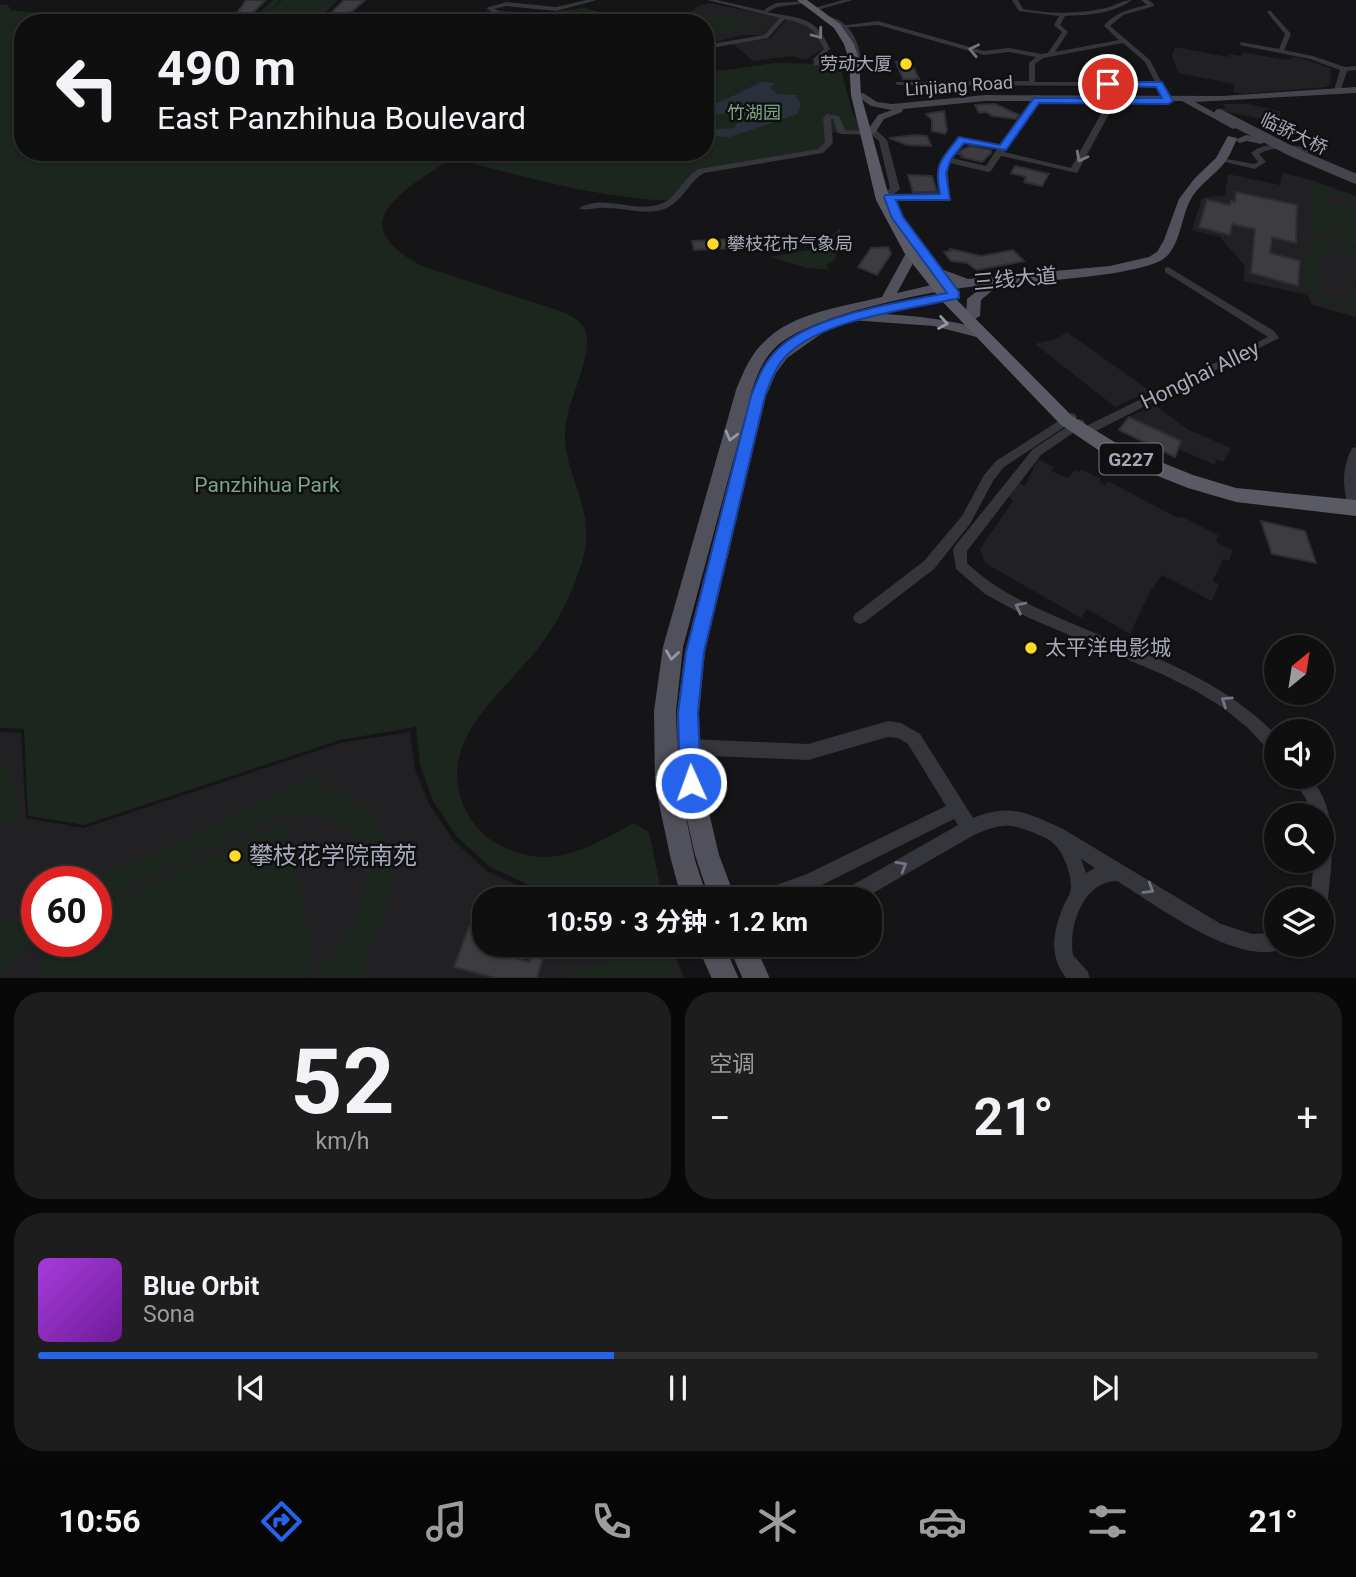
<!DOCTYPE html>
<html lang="zh">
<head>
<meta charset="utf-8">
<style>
  body { margin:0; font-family:Roboto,"Noto Sans SC",sans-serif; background:#1e1d1e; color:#f1f3f6; height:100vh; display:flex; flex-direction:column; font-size:26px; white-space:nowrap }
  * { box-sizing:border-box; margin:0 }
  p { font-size:23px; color:#9c9c9f }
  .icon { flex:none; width:38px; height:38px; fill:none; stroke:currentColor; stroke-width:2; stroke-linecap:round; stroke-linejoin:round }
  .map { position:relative; height:978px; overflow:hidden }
  .drawer { display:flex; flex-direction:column; gap:14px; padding:14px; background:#090809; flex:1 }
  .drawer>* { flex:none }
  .banner { position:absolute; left:14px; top:14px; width:700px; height:147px; border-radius:28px; box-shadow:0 2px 5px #0004,0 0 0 2px #302f30; background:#100f10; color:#f1f3f6; overflow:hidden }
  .needle { width:46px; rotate:30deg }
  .fabs { position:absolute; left:1264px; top:635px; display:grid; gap:14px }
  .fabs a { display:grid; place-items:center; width:70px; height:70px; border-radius:50%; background:#100f10; box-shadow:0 2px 5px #0004,0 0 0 2px #302f30; font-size:35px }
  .speed { position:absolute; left:21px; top:866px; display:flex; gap:14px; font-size:35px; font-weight:700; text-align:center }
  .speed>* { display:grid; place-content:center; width:91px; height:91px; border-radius:50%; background:#100f10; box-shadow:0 2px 5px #0004,0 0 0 2px #302f30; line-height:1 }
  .speed .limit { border:10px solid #d22; background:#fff; color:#111 }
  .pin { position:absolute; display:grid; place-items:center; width:60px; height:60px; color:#fff; margin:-30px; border:4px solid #fff; border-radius:50%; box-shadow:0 2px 7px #0007 }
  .me { position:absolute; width:77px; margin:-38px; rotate:358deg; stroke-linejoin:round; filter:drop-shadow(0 0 5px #0008) }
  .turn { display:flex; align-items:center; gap:24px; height:147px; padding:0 28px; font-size:32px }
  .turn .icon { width:91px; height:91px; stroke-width:2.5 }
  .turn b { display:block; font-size:49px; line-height:60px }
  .big { font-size:52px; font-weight:700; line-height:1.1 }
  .drawer .card { flex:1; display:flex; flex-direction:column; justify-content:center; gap:10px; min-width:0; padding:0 24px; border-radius:28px; background:#1e1d1e }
  .drawer .dial { align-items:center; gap:0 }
  .dial b { font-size:91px; line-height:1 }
  .song { display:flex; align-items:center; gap:21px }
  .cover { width:84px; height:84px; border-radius:10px; background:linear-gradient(135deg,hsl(280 70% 55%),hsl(280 70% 35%)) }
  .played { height:7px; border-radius:4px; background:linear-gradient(90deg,#2563eb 45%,#302f30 45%) }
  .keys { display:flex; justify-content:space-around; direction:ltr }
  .heat { display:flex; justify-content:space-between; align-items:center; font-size:38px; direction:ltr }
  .drawer .tiles { flex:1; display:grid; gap:14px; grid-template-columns:1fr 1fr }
  .card:last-child { grid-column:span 2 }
  .trip { position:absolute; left:472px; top:887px; width:410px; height:70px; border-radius:28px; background:#100f10; box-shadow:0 2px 5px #0004,0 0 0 2px #302f30; font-weight:700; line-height:70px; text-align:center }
  .dock { display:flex; height:112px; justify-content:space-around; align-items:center; background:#060606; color:#9c9c9f }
  .dock .icon { width:49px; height:49px }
  .dock .current { color:#2563eb }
  .dock b { font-size:32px; color:#f1f3f6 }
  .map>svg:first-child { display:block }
</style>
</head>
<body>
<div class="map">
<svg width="1356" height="979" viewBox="0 0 1356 979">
  <rect width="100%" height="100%" fill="#151416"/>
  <!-- built -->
  <g fill="#212023" fill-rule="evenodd">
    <polygon points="709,3 781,17 771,29 764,32 767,34 764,35 744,35 719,41 705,42 705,23 675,23 700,5"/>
    <polygon points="787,18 806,24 821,37 824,48 806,60 792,56 753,61 733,44 771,38"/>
    <polygon points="1175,47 1228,57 1229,54 1241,56 1243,52 1286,60 1297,57 1331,68 1330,84 1326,87 1243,94 1233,92 1234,84 1178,73 1172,55"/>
    <polygon points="1223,104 1247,104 1280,111 1280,123 1214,109 1225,108"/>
    <polygon points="1282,173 1312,180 1356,196 1356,317 1312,305 1308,296 1303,294 1243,281 1245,266 1220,237 1192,230 1202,198 1225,195 1228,174 1280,185"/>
    <polygon points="1067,332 1150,391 1115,407 1035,344 1058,338"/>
    <polygon points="1155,405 1189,430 1231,448 1223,462 1216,459 1215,465 1178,449 1175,457 1119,430 1129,417"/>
    <polygon points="1038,459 1054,467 1051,471 1068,478 1075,470 1079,472 1081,469 1101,479 1099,482 1105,485 1108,481 1178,518 1183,517 1218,535 1216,542 1233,550 1229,561 1223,559 1213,581 1219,584 1212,601 1162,575 1150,592 1130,634 1087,609 1081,618 985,563 980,549 1013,501 1009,496 1017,482 1025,486"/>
    <path d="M 0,732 L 21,733 L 26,818 L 84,828 L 340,743 L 410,732 L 415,769 L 429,804 L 454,841 L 487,871 L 532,892 L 560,899 L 485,900 L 485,945 L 613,945 L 616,948 L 626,945 L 671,945 L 684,978 L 0,979 ZM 37,882 L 96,882 L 96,942 L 37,942 Z"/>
  </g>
  <!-- green -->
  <g fill="#1c251e">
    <path d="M 273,0 L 280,0 L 267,14 L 282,0 L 338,0 C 323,16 314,23 291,23 L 314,16 L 265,15 L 268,21 L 277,23 L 251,20 Z"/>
    <path d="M 7,4 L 11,10 L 86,18 L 79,23 L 23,23 L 23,152 L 705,152 L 705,73 L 774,63 L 840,64 L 852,112 L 868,134 L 828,132 L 826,148 L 702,171 L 672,201 C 597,198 524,177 452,158 C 406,190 339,222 422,266 L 566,313 C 574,318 581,321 585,330 C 594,349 571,397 567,417 C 555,470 600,503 582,562 C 573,591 558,623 539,647 C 504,693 437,738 463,804 C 469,819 481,835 496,843 C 550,873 585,849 634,823 L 649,832 L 663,899 L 578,899 L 533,887 L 490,867 L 457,837 L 433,801 L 420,765 L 416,727 L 340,740 L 84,825 L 28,816 L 24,729 L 0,728 L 0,5 Z"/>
    <polygon points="584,8 608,14 608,23 456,23 463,22 477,13 496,10 536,14"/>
    <polygon points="704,14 759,24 750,25 743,32 752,34 705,34 705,23 692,23"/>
    <path d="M 1313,183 L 1322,184 L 1322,190 L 1338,191 L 1356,196 L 1356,202 L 1338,196 L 1323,197 C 1317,225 1327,238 1356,237 L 1356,245 L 1312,234 Z"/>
    <polygon points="1325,200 1356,206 1356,234 1325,227"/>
    <polygon points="841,227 835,260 826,265 830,270 807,268 770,257 819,248"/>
    <path d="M 1313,238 L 1356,248 L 1356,257 L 1337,249 L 1323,250 C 1316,268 1308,291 1330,299 C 1338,302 1345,302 1353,299 L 1356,282 L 1356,313 L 1351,311 L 1351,307 C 1334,306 1312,301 1304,284 Z"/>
    <polygon points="0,760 6,760 21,805 22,819 0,830"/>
    <path d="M 322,775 L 326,790 C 386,803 404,858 385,913 C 381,924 365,949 363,957 C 362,963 366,973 367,978 L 310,978 C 352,951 392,869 345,829 C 329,816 308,811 288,815 C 280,817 271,821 263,824 L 96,903 L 96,882 L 89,882 Z"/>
    <polygon points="288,820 315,971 301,979 43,978 43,942 96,942 96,909"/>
    <polygon points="37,906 37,936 0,972 0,923"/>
    <polygon points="653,945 664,945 677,978 563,978"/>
  </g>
  <!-- water -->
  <polygon fill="#2a303b" points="761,82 775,83 770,88 778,94 798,95 796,96 801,104 798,114 730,137 705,136 705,130 734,128 741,118 732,113 705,115 705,106 723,101"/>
  <!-- building -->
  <g fill="#3c3c41" stroke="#2f2e32" stroke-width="2">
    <polygon points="246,0 266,0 242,23 237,23 237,13"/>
    <polygon points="344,0 365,0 349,14 330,23 321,23"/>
    <polygon points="910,60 919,79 903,79 896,62"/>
    <polygon points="995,104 1019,115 1016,119 992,116 986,112 979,113 975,105"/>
    <polygon points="944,111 947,130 945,134 932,131 932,120 926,114"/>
    <polygon points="915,135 927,136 931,146 907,145 889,138"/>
    <polygon points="970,146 991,150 991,153 982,162 961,157 963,155 958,154 962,150"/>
    <polygon points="1015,166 1049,174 1042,186 1024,182 1026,177 1011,173"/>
    <polygon points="908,175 932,176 937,192 913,192"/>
    <polygon points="1236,192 1297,205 1296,243 1272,237 1270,253 1300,261 1298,286 1251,273 1255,229 1232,224 1230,235 1199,227 1207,200 1230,205 1231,201 1235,202"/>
    <polygon points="733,239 735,248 694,250 692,241"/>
    <polygon points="888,247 891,254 877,275 858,267 871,248"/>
    <polygon points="950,249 981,256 1013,250 1024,261 977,270 967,263 951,261 944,252 951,251"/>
    <polygon points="1129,417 1181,441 1175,457 1119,430"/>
    <polygon points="1261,521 1305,531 1316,563 1272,554"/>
    <polygon points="469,927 481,931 479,936 485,937 485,945 489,945 487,950 529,962 532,951 544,955 537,978 495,978 454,967"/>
  </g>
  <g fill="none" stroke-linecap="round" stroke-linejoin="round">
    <!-- minor -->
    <g fill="#35353c" fill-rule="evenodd">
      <path d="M 587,0 L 597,0 L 556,11 L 506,6 L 494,9 C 512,17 537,19 556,17 C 571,15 582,10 596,16 L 592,23 L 586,23 L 590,18 C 579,14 569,19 557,20 C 536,23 503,21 486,8 L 506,2 L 556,7 Z"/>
      <path d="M 707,0 L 717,0 L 765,11 L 765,9 L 776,3 L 807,1 L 807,3 L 777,7 L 767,12 C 800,19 815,15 830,49 L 819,59 L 819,62 L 857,63 L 860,65 L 857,67 L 814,65 L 813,59 L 824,49 C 814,27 808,25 785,19 L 768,38 L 705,49 L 705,45 L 764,35 L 780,18 Z"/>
      <polygon points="843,0 853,0 817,10 814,8"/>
      <path d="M 1012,0 L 1018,0 L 1023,9 C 1050,14 1079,14 1106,8 C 1115,6 1122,0 1132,0 C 1113,14 1088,15 1065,16 L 1060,25 L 1068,32 L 1055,52 L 1119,40 L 1104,26 C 1115,12 1131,9 1147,5 L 1141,0 L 1148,0 L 1154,4 L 1154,6 L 1123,15 L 1110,26 L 1150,60 L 1171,101 L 1166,102 L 1157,86 L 898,85 L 896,84 L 896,82 L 1029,81 L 1029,63 L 1036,57 L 1009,52 L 984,55 L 878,25 L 842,28 L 839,26 L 878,21 L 984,51 L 1009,48 L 1041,54 L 1048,53 L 1062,32 L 1054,25 L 1059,16 L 1019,11 ZM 1123,43 L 1145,62 L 1155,82 L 1035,82 L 1035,64 L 1043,58 Z"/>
      <polygon points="1270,10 1291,34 1284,50 1313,56 1345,67 1356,66 1356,70 1347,71 1341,89 1344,91 1344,93 1334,90 1340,70 1310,59 1239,45 1241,42 1279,49 1285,34 1267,12"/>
      <path d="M 826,114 L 839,116 L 845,130 L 873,131 L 877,133 L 873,135 L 841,134 L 837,132 L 833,119 L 831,119 L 833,143 L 823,153 L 704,173 C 690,181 685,196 672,205 C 653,218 627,208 606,208 C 597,207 586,212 579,208 C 603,194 631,212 657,205 C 676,201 682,178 699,169 L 818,149 L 825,142 L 823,119 Z"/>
      <path d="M 1278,144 L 1304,147 L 1323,153 L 1319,155 C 1300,151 1277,143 1259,154 L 1266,162 L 1255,169 L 1217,160 L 1221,158 L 1254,164 L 1258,162 L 1251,153 C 1259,146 1268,145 1278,144 Z"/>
      <polygon points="1168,267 1274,331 1279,338 1092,433 1084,433 1082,430 1084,427 1268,337 1165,272 1165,268"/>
      <polygon points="1071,413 1075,414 1077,417 1075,420 1004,467 993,481 970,524 934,569 865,622 860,624 855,622 853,618 855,614 924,561 962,516 984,475 996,461"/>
      <path d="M 1079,419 L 1083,420 L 1085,423 L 1083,426 L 1041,455 L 967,551 L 967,563 C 995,590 1029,605 1064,620 C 1140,653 1217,674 1276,735 L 1276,755 L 1270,752 L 1248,728 L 1222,707 L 1194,690 L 1164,675 L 1029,618 L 985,594 L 956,569 L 953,550 L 955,546 L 1033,449 Z"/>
      <path d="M 1356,447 L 1356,506 L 1349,505 L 1347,502 C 1342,482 1343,466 1352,448 Z"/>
      <path d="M 888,721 L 901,723 L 920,734 L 973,818 C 1012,803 1027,813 1063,829 L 1221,924 L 1252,934 L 1276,933 L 1276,945 L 1284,945 L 1283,949 C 1237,967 1155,904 1117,881 C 1083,881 1068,927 1073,955 L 1088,972 L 1090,979 L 1067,979 C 1048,956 1053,932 1063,907 C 1066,900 1071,894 1071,887 C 1071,872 1063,851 1052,842 C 1045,836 1020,827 1011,826 C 998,825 986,830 974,835 L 861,900 L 834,900 L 837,894 L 958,825 L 954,819 L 810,891 L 785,900 L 749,900 L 752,894 L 807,874 L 946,806 L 908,744 L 898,738 L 888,737 L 808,760 L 689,755 L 666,757 L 660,755 L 658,749 L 660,743 L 689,739 L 808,744 ZM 1081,859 L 1095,868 L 1086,873 Z"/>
      <path d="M 1291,777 L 1310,777 C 1340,812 1332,858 1328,900 L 1325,906 L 1321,908 L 1321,900 L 1310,900 L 1314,861 L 1321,861 L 1321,816 L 1312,816 L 1305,797 Z"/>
    </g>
    <!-- tertiary -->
    <g fill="#35353c" fill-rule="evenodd">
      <path d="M 829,17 C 848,19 862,44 860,62 L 853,60 L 847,36 L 829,19 Z"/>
      <path d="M 1032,95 L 1038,95 L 1041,100 L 1004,152 L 1071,168 L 1108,101 L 1106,98 L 1113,96 L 1116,101 L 1077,173 L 1001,156 L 991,171 L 988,172 L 950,163 L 948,172 L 950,200 L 886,199 L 883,194 L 890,188 L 879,141 L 869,133 L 869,129 L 875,129 L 887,140 L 900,189 L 894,194 L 942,195 C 936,169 943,157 959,137 L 1000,145 L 1033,100 ZM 964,142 L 997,149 L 986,166 L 952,158 Z"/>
    </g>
    <!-- secondary -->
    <g fill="#43444c" fill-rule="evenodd">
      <polygon points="1356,87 1356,93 1195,102 1236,124 1236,128 1233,129 1182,101 985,101 903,109 902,112 884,119 875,133 872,134 867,131 878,115 892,110 871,106 856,95 863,93 877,102 892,104 985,95 1222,96"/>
      <polygon points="1246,135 1264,139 1266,141 1261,144 1247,141 1240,143 1235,140"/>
    </g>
    <!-- primary -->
    <g fill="#51515b" fill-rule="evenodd">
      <path d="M 1228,136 L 1237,138 C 1234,146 1230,155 1225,162 C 1215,175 1201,183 1192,197 C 1181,215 1182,240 1167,256 C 1147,277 1021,282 988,285 L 994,289 L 981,300 L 980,316 L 973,320 L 966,316 L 967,299 L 985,285 C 935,290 809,314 775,348 C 762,360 755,380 750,396 C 765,362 783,342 816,326 L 821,324 L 828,329 L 787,358 L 776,373 L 766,396 L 705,652 L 699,713 L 702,783 L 719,855 L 736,900 L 710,900 L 695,855 L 679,784 L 695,860 L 708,900 L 682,900 L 671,860 L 655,785 L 654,711 L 663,647 L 736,390 C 743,373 750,355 764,342 C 793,312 843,307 882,297 L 907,251 L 917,251 L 918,254 L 897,293 L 949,281 L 929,271 L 936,267 L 968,279 L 1110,266 L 1149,257 L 1157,252 L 1164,240 L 1179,199 L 1195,178 L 1216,158 ZM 750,398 L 685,652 L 677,713 L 678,773 L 676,711 L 683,647 Z"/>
      <path d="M 855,313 C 900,314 942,317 985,330 L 987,333 L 980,338 L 934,326 L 850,320 L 848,317 Z"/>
      <polygon points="697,945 724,945 739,979 712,979"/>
      <polygon points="728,945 755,945 770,979 743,979"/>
    </g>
    <!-- trunk -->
    <polygon fill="#595a64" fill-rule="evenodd" points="797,0 807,0 840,24 854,44 859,60 861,95 890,200 918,253 951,294 1072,416 1121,446 1193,475 1236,488 1356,500 1356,516 1236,502 1188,488 1107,456 1060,424 941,300 905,254 876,200 851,95 849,60 844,44 834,28"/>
    <!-- secondary-bridge -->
    <polyline stroke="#43444c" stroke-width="10" points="1219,114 1295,153 1356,179"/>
  </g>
  <!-- one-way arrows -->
  <defs><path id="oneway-chevron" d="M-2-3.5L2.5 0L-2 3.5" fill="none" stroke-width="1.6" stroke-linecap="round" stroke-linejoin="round" transform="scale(1.75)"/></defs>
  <g stroke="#737480">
    <use href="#oneway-chevron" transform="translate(818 34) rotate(53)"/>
    <use href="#oneway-chevron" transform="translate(974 50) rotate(-168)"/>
    <use href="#oneway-chevron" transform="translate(1081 157) rotate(118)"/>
    <use href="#oneway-chevron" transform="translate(1020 607) rotate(-153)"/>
    <use href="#oneway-chevron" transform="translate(1226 701) rotate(-146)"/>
    <use href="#oneway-chevron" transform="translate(902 866) rotate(-30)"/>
    <use href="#oneway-chevron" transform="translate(1149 889) rotate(32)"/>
  </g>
  <g stroke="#9497a5">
    <use href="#oneway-chevron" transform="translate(943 323) rotate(10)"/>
    <use href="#oneway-chevron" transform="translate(731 436) rotate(105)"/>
    <use href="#oneway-chevron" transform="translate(672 655) rotate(98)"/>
  </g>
  <!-- route -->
  <path fill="#2563eb" stroke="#184099" stroke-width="2" d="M 1108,82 L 1162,82 L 1173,101 L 1168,104 L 1039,103 L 1006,150 L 964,143 L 951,159 L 946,173 L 950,200 L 896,200 L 903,217 L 959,292 L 959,298 C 909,310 827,318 789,353 C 776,365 771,380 765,396 L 704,652 L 698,713 L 701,783 L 698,791 L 691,794 L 683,791 L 680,783 L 678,713 L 686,652 L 751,396 C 758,378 764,362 778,349 C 811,315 901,302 947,293 L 892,218 L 884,197 L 885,195 L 940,194 C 934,165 940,160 959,137 L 1000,145 L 1034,98 L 1162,98 L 1156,87 L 1105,86 L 1104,84 Z"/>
  <!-- markers -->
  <g fill="#fed925" stroke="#100f11" stroke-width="2.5">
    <circle cx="906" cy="64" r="7"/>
    <circle cx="713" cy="244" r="7"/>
    <circle cx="1031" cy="648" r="7"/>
    <circle cx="235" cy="856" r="7"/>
  </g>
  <g text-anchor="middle" stroke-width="5" stroke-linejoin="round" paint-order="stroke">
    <!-- far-poi labels -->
    <g font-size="18" fill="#a5a8b7" stroke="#100f11" text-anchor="end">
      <text x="892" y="70">劳动大厦</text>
      <text x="727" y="250" text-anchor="start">攀枝花市气象局</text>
    </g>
    <!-- far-street labels -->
    <g font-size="18" fill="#a5a8b7" stroke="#100f11">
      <text transform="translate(959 86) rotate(-4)" y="6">Linjiang Road</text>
      <text transform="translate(1294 134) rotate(26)" y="6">临骄大桥</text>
    </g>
    <!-- far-park labels -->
    <g font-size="18" fill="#7ba484" stroke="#100f11">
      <text x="754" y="119">竹湖园</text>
    </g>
    <!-- shield labels -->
    <rect fill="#100f11" stroke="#787a85" stroke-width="2" x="1099.5" y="443.5" width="63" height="31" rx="5"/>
    <g font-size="19" font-weight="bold" fill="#a5a8b7">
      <text x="1131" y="466">G227</text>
    </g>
    <!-- street labels -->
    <g font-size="21" fill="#a5a8b7" stroke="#100f11">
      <text transform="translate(1015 279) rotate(-5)" y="7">三线大道</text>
      <text transform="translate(1200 375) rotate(-26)" y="7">Honghai Alley</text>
    </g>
    <!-- park labels -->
    <g font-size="21" fill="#7ba484" stroke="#100f11">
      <text x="267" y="492">Panzhihua Park</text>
    </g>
    <!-- poi labels -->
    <g font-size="21" fill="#a5a8b7" stroke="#100f11" text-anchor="start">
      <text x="1045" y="655">太平洋电影城</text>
    </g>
    <!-- near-poi labels -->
    <g font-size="24" fill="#a5a8b7" stroke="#100f11" text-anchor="start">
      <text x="249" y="864">攀枝花学院南苑</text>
    </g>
  </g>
</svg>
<div class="fabs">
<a><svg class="needle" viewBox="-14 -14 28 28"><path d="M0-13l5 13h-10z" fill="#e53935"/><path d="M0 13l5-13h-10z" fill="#9c9c9f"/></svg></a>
<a><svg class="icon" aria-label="sound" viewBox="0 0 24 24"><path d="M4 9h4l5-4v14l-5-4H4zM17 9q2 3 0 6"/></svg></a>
<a><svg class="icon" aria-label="search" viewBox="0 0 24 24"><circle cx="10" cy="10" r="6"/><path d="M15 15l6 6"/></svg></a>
<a><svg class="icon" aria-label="layers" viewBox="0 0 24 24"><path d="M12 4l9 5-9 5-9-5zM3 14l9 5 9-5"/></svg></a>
</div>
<div class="speed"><div class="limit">60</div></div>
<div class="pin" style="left:1108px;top:84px;background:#d93025"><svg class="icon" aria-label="arrive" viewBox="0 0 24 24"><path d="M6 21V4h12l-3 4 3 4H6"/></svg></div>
<svg class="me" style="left:691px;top:783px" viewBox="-20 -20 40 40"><circle r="17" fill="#2563eb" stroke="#fff" stroke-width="3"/><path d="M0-11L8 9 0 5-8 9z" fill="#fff"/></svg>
<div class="trip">10:59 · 3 分钟 · 1.2 km</div>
<div class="banner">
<div class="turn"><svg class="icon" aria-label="left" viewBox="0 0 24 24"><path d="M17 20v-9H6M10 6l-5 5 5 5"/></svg><div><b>490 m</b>East Panzhihua Boulevard</div></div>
</div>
</div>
<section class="drawer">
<div class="tiles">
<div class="card dial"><b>52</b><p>km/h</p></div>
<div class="card"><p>空调</p>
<div class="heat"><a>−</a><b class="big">21°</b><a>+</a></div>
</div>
<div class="card">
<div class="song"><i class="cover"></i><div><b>Blue Orbit</b><p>Sona</p></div></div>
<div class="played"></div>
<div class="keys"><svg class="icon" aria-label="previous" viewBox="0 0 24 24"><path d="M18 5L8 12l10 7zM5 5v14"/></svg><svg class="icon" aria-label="pause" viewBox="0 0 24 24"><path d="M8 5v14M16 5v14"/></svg><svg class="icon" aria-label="next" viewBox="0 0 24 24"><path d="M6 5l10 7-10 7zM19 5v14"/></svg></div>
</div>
</div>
</section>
<nav class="dock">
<b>10:56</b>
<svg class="icon current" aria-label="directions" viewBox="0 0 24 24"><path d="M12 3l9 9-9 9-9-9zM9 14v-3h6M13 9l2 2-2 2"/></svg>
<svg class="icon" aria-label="music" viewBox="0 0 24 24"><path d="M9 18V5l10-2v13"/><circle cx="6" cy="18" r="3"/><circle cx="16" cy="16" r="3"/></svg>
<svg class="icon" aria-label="phone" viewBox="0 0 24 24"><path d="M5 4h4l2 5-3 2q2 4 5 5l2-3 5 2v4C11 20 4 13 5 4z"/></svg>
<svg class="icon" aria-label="climate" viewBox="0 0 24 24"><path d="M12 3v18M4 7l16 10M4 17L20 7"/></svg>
<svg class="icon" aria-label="car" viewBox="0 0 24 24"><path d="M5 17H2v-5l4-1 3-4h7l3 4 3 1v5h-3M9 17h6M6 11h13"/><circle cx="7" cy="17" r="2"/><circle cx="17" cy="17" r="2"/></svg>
<svg class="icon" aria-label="filters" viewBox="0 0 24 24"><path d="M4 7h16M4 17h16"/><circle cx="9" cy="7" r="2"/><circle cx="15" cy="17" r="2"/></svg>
<b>21°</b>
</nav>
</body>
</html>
